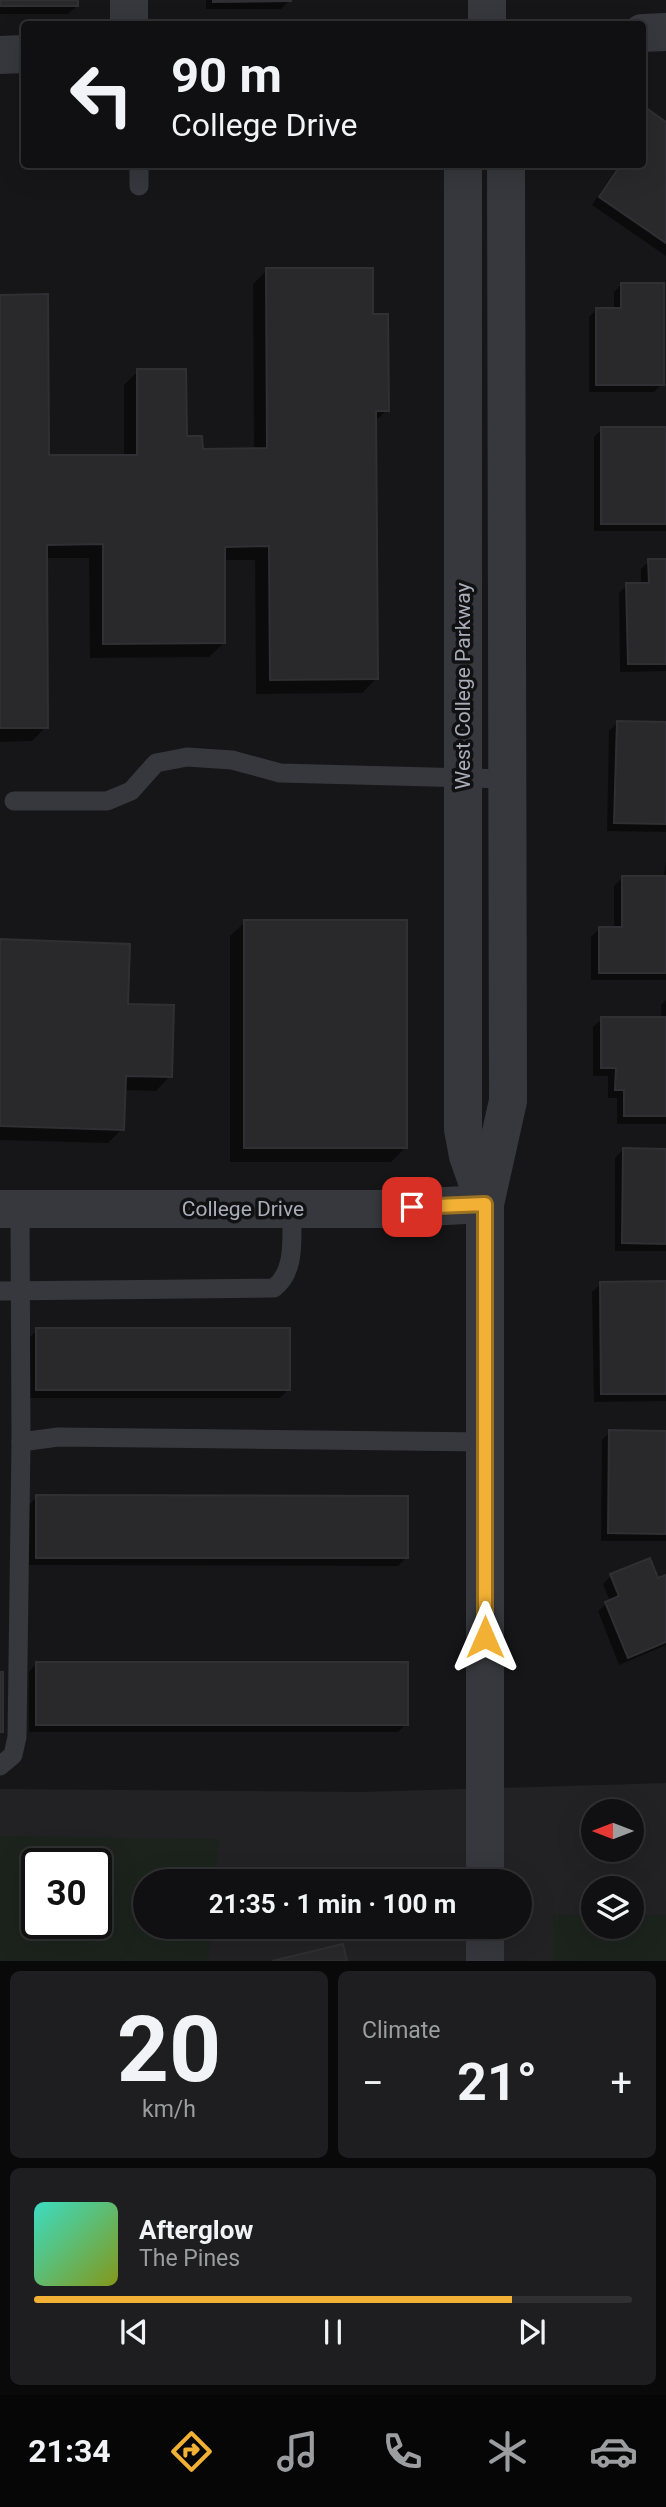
<!DOCTYPE html>
<html lang="en">
<head>
<meta charset="utf-8">
<style>
  body { margin:0; font-family:Roboto,sans-serif; background:#1e1e20; color:#f1f3f6; height:100vh; display:flex; flex-direction:column; font-size:26px; white-space:nowrap }
  * { box-sizing:border-box; margin:0 }
  p { font-size:23px; color:#9c9d9f }
  .icon { flex:none; width:38px; height:38px; fill:none; stroke:currentColor; stroke-width:2; stroke-linecap:round; stroke-linejoin:round }
  .map { position:relative; height:1961px; overflow:hidden }
  .sheet { display:flex; flex-direction:column; gap:10px; padding:10px; background:#09090a; flex:1 }
  .sheet>* { flex:none }
  .guide { position:absolute; left:21px; top:21px; width:625px; height:147px; border-radius:7px; box-shadow:0 7px 28px #0002,0 0 0 2px #303032; background:#101012; color:#f1f3f6; overflow:hidden }
  .needle { width:46px; rotate:270deg }
  .tools { position:absolute; left:581px; top:1799px; display:grid; gap:14px }
  .tools a { display:grid; place-items:center; width:63px; height:63px; border-radius:50%; background:#101012; box-shadow:0 7px 28px #0002,0 0 0 2px #303032; font-size:35px }
  .speed { position:absolute; left:21px; top:1848px; display:flex; gap:14px; font-size:35px; font-weight:700; text-align:center }
  .speed>* { display:grid; place-content:center; width:91px; height:91px; border-radius:50%; background:#101012; box-shadow:0 7px 28px #0002,0 0 0 2px #303032; line-height:1 }
  .speed .limit { border:4px solid #111; border-radius:10px; background:#fff; color:#111 }
  .pin { position:absolute; display:grid; place-items:center; width:60px; height:60px; color:#fff; margin:-30px; border-radius:14px; box-shadow:0 4px 10px #0006 }
  .me { position:absolute; width:77px; margin:-38px; rotate:0deg; stroke-linejoin:round; filter:drop-shadow(0 0 5px #0008) }
  .turn { display:flex; align-items:center; gap:24px; height:147px; padding:0 35px; font-size:32px }
  .turn .icon { width:91px; height:91px; stroke-width:2.5 }
  .turn b { display:block; font-size:49px; line-height:60px }
  .big { font-size:52px; font-weight:700; line-height:1.1 }
  .sheet .card { flex:1; display:flex; flex-direction:column; justify-content:center; gap:10px; min-width:0; padding:0 24px; border-radius:10px; background:#1e1e20 }
  .sheet .dial { align-items:center; gap:0 }
  .dial b { font-size:91px; line-height:1 }
  .song { display:flex; align-items:center; gap:21px }
  .cover { width:84px; height:84px; border-radius:10px; background:linear-gradient(135deg,hsl(170 70% 55%),hsl(70 70% 35%)) }
  .played { height:7px; border-radius:4px; background:linear-gradient(90deg,#f2b134 80%,#303032 80%) }
  .keys { display:flex; justify-content:space-around; direction:ltr }
  .heat { display:flex; justify-content:space-between; align-items:center; font-size:38px; direction:ltr }
  .sheet .tiles { flex:1; display:grid; gap:10px; grid-template-columns:1fr 1fr }
  .card:last-child { grid-column:span 2 }
  .trip { position:absolute; left:133px; top:1869px; width:399px; height:70px; border-radius:35px; background:#101012; box-shadow:0 7px 28px #0002,0 0 0 2px #303032; font-weight:700; line-height:70px; text-align:center }
  .tabs { display:flex; height:112px; justify-content:space-around; align-items:center; background:#060607; color:#9c9d9f }
  .tabs .icon { width:49px; height:49px }
  .tabs .selected { color:#f2b134 }
  .tabs b { font-size:32px; color:#f1f3f6 }
  .map>svg:first-child { display:block }
</style>
</head>
<body>
<div class="map">
<svg width="666" height="1961" viewBox="0 0 666 1961">
  <rect width="100%" height="100%" fill="#161618"/>
  <!-- built -->
  <path fill="#222225" fill-rule="evenodd" d="M 666,1783 L 666,1961 L 0,1961 L 0,1789 L 362,1792 ZM 593,1811 L 632,1811 L 632,1850 L 593,1850 ZM 37,1864 L 96,1864 L 96,1923 L 37,1923 ZM 145,1881 L 520,1881 L 520,1927 L 145,1927 ZM 593,1888 L 632,1888 L 632,1927 L 593,1927 Z"/>
  <!-- green -->
  <g fill="#1c231d" fill-rule="evenodd">
    <path d="M 0,1836 L 219,1839 L 215,1881 L 145,1881 L 145,1927 L 211,1927 L 208,1961 L 0,1961 ZM 37,1864 L 96,1864 L 96,1923 L 37,1923 Z"/>
    <polygon points="553,1915 593,1915 593,1927 632,1927 632,1915 666,1915 666,1961 553,1961"/>
  </g>
  <!-- shadow -->
  <g fill="#0007">
    <polygon points="0,0 77,0 77,6 68,14 0,14"/>
    <polygon points="206,0 289,0 289,1 281,9 206,9"/>
    <polygon points="666,124 666,256 592,205 619,164 642,164"/>
    <polygon points="267,270 372,316 387,410 374,422 376,679 362,693 256,694 255,560 223,560 224,643 209,657 90,658 89,558 45,558 46,727 32,741 0,742 0,296 47,457 124,456 124,385 138,371 185,438 201,450 254,450 253,284"/>
    <polygon points="622,284 662,384 654,392 589,392 589,317 597,309 614,309 614,292"/>
    <polygon points="602,429 666,429 666,531 594,531 594,437"/>
    <polygon points="649,561 666,561 666,671 620,672 619,593 627,585 641,585 641,569"/>
    <polygon points="617,723 666,724 666,832 607,831 609,731"/>
    <polygon points="666,862 666,980 591,980 591,937 599,929 614,929 614,886 622,878 663,878"/>
    <polygon points="245,922 405,1148 391,1162 230,1162 230,936"/>
    <polygon points="0,941 126,1005 170,1076 156,1091 124,1090 122,1129 108,1143 0,1140"/>
    <polygon points="666,1000 666,1124 617,1124 617,1098 608,1098 608,1076 593,1076 593,1027 602,1019 661,1019 661,1005"/>
    <polygon points="623,1150 666,1151 666,1251 615,1251 615,1158"/>
    <polygon points="666,1283 666,1401 594,1402 592,1292 601,1284"/>
    <polygon points="37,1330 288,1390 280,1398 29,1398 29,1338"/>
    <polygon points="610,1432 666,1433 666,1541 601,1541 602,1440"/>
    <polygon points="37,1497 406,1558 398,1566 29,1565 29,1505"/>
    <polygon points="611,1576 657,1581 666,1577 666,1645 619,1665 598,1611 610,1601 603,1584"/>
    <polygon points="37,1663 406,1724 398,1732 29,1732 29,1672"/>
  </g>
  <!-- building -->
  <g fill="#29292c" stroke="#303034" stroke-width="2">
    <rect x="0" y="0" width="78" height="6"/>
    <polygon points="213,0 291,0 291,1 213,2"/>
    <polygon points="642,105 666,122 666,243 599,197 621,164 642,164"/>
    <polygon points="266,268 373,268 373,314 388,314 389,411 376,411 378,679 270,680 269,546 225,547 225,643 103,644 103,544 47,545 48,728 0,728 0,295 48,294 49,455 137,455 137,369 186,369 187,436 202,436 203,449 267,448"/>
    <polygon points="621,283 664,283 664,385 596,385 596,308 621,308"/>
    <rect x="601" y="427" width="65" height="97"/>
    <polygon points="648,559 666,559 666,664 628,664 626,583 649,583"/>
    <polygon points="617,721 666,722 666,824 614,823"/>
    <polygon points="622,876 666,876 666,973 599,973 599,927 622,927"/>
    <rect x="244" y="920" width="163" height="228"/>
    <polygon points="0,939 130,944 128,1004 174,1005 172,1077 126,1076 124,1130 0,1126"/>
    <polygon points="601,1017 666,1017 666,1116 624,1116 624,1090 615,1090 616,1068 601,1068"/>
    <polygon points="623,1148 666,1149 666,1244 622,1243"/>
    <polygon points="666,1281 666,1394 601,1394 600,1282"/>
    <rect x="36" y="1328" width="254" height="62"/>
    <polygon points="609,1430 666,1431 666,1534 608,1533"/>
    <polygon points="36,1495 408,1496 408,1558 36,1558"/>
    <polygon points="650,1558 658,1578 666,1575 666,1642 628,1658 605,1602 619,1596 610,1574"/>
    <rect x="36" y="1662" width="372" height="63"/>
    <rect x="0" y="1672" width="3" height="60"/>
    <polygon points="343,1944 347,1961 272,1961"/>
  </g>
  <g fill="none" stroke-linecap="round" stroke-linejoin="round">
    <!-- service -->
    <g stroke="#37383d" stroke-width="19">
      <polyline points="139,164 139,186"/>
      <polyline points="14,801 107,801 131,791 156,763 187,757 232,760 280,773 507,779"/>
      <polyline points="20,1209 21,1442"/>
      <path d="M 0,1291 L 274,1288 C 297,1270 291,1236 292,1209"/>
      <polyline points="0,1766 13,1755 17,1737 21,1442 58,1437 485,1442"/>
    </g>
    <!-- minor -->
    <g stroke="#37383d" stroke-width="38">
      <polyline points="129,0 129,24"/>
      <polyline points="463,164 463,1129 468,1156 485,1204"/>
      <polyline points="0,1209 388,1209 485,1204"/>
      <polyline points="485,1881 485,1204 508,1101 506,164"/>
      <polyline points="485,1927 485,1961"/>
    </g>
    <!-- tertiary -->
    <g stroke="#37383d" stroke-width="38">
      <polyline points="487,0 487,24"/>
      <polyline points="642,33 666,32"/>
      <polyline points="0,55 24,54"/>
    </g>
  </g>
  <g fill="none" stroke-linecap="round" stroke-linejoin="round">
    <!-- route casing -->
    <g stroke="#9d7322" stroke-width="18">
      <polyline id="route" points="412,1207 485,1204 485,1637"/>
    </g>
    <!-- route -->
    <use href="#route" stroke="#f2b134" stroke-width="12"/>
  </g>
  <g text-anchor="middle" stroke-width="7" stroke-linejoin="round" paint-order="stroke">
    <!-- street labels -->
    <g font-size="21" fill="#a8adb8" stroke="#111113">
      <text transform="translate(463 686) rotate(-90)" y="7">West College Parkway</text>
      <text x="243" y="1216">College Drive</text>
    </g>
  </g>
</svg>
<div class="tools">
<a><svg class="needle" viewBox="-14 -14 28 28"><path d="M0-13l5 13h-10z" fill="#e53935"/><path d="M0 13l5-13h-10z" fill="#9c9d9f"/></svg></a>
<a><svg class="icon" aria-label="layers" viewBox="0 0 24 24"><path d="M12 4l9 5-9 5-9-5zM3 14l9 5 9-5"/></svg></a>
</div>
<div class="speed"><div class="limit">30</div></div>
<div class="pin" style="left:412px;top:1207px;background:#d93025"><svg class="icon" aria-label="arrive" viewBox="0 0 24 24"><path d="M6 21V4h12l-3 4 3 4H6"/></svg></div>
<svg class="me" style="left:485px;top:1637px" viewBox="-20 -20 40 40"><path d="M0-17L14 15 0 8-14 15z" fill="#f2b134" stroke="#fff" stroke-width="4"/></svg>
<div class="trip">21:35 · 1 min · 100 m</div>
<div class="guide">
<div class="turn"><svg class="icon" aria-label="left" viewBox="0 0 24 24"><path d="M17 20v-9H6M10 6l-5 5 5 5"/></svg><div><b>90 m</b>College Drive</div></div>
</div>
</div>
<section class="sheet">
<div class="tiles">
<div class="card dial"><b>20</b><p>km/h</p></div>
<div class="card"><p>Climate</p>
<div class="heat"><a>−</a><b class="big">21°</b><a>+</a></div>
</div>
<div class="card">
<div class="song"><i class="cover"></i><div><b>Afterglow</b><p>The Pines</p></div></div>
<div class="played"></div>
<div class="keys"><svg class="icon" aria-label="previous" viewBox="0 0 24 24"><path d="M18 5L8 12l10 7zM5 5v14"/></svg><svg class="icon" aria-label="pause" viewBox="0 0 24 24"><path d="M8 5v14M16 5v14"/></svg><svg class="icon" aria-label="next" viewBox="0 0 24 24"><path d="M6 5l10 7-10 7zM19 5v14"/></svg></div>
</div>
</div>
</section>
<nav class="tabs">
<b>21:34</b>
<svg class="icon selected" aria-label="directions" viewBox="0 0 24 24"><path d="M12 3l9 9-9 9-9-9zM9 14v-3h6M13 9l2 2-2 2"/></svg>
<svg class="icon" aria-label="music" viewBox="0 0 24 24"><path d="M9 18V5l10-2v13"/><circle cx="6" cy="18" r="3"/><circle cx="16" cy="16" r="3"/></svg>
<svg class="icon" aria-label="phone" viewBox="0 0 24 24"><path d="M5 4h4l2 5-3 2q2 4 5 5l2-3 5 2v4C11 20 4 13 5 4z"/></svg>
<svg class="icon" aria-label="climate" viewBox="0 0 24 24"><path d="M12 3v18M4 7l16 10M4 17L20 7"/></svg>
<svg class="icon" aria-label="car" viewBox="0 0 24 24"><path d="M5 17H2v-5l4-1 3-4h7l3 4 3 1v5h-3M9 17h6M6 11h13"/><circle cx="7" cy="17" r="2"/><circle cx="17" cy="17" r="2"/></svg>
</nav>
</body>
</html>
